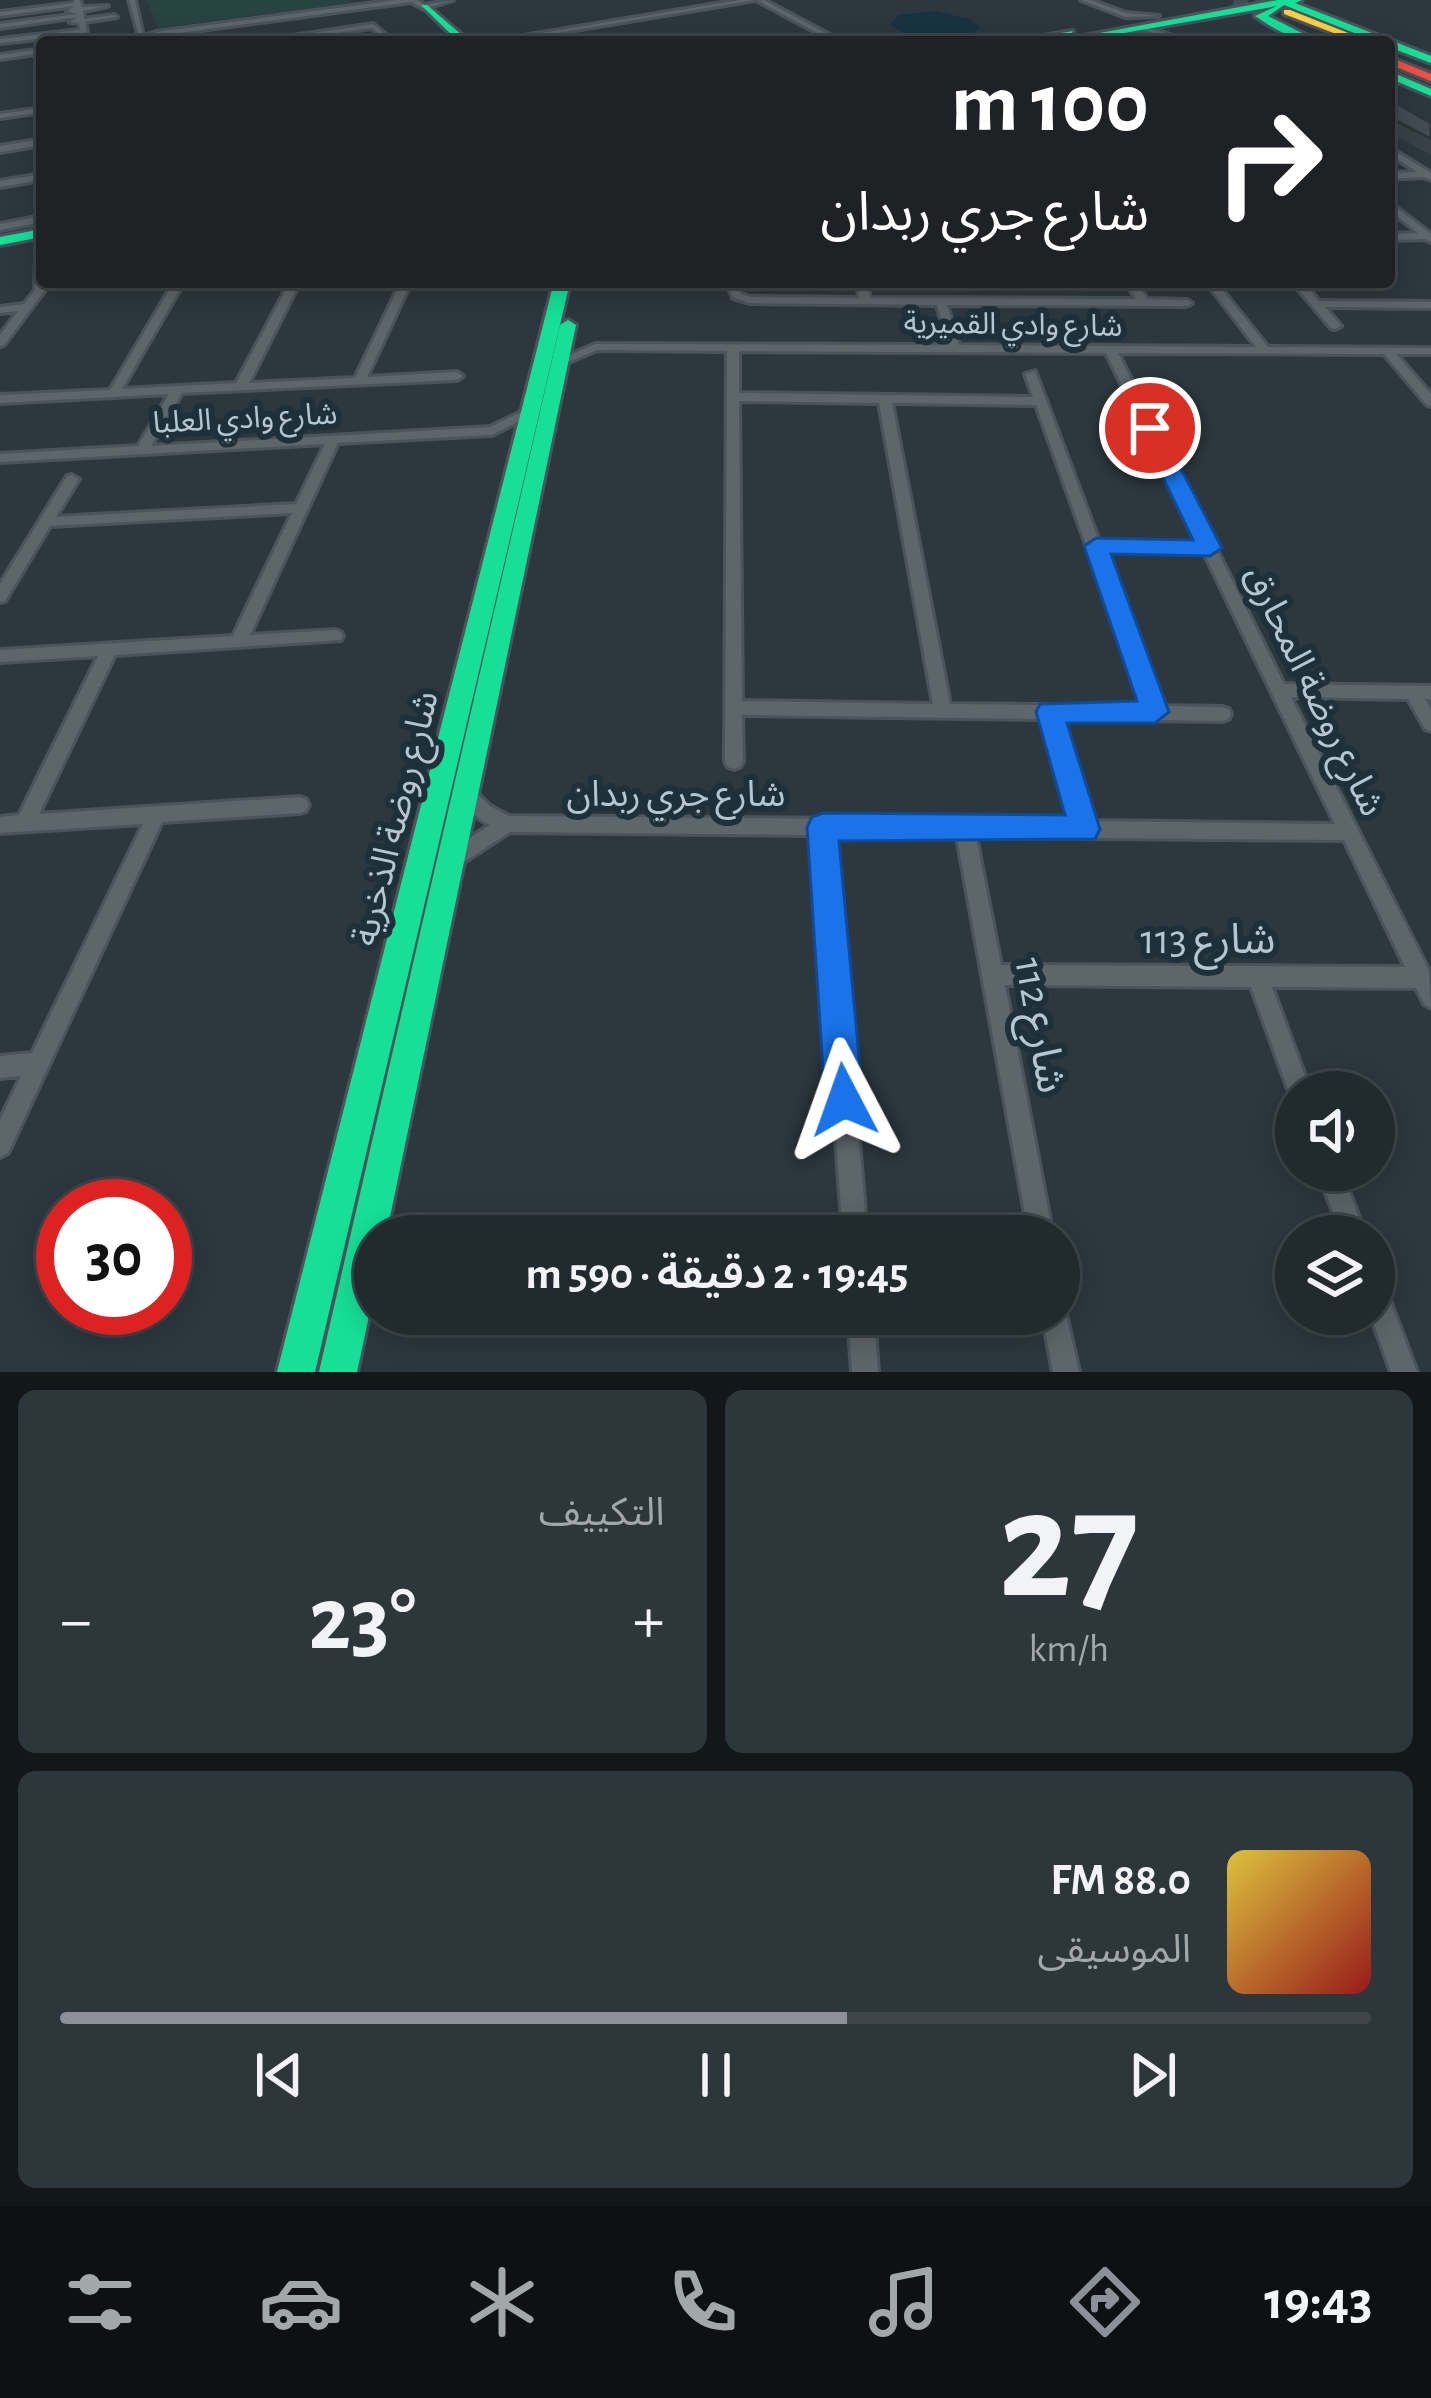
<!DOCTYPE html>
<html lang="ar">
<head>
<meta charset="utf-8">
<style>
  body { margin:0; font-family:"Alegreya Sans","Noto Sans Arabic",sans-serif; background:#2d363a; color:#f1f3f6; direction:rtl; height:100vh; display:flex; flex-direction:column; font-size:45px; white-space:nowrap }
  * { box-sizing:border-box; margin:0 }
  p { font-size:39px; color:#a2a7aa }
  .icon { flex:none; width:66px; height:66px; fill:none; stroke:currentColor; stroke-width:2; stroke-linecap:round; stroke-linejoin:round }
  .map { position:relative; height:1372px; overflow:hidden; direction:ltr }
  .panel { display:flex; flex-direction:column; gap:18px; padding:18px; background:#121719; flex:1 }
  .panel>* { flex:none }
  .top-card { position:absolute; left:36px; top:36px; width:1359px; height:252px; border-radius:12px; box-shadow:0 6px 30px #0003,0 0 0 3px #3e464a; direction:rtl; background:#202124; color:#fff; overflow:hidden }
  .fabs { position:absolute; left:1275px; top:1071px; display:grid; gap:24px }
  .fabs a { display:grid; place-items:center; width:120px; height:120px; border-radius:50%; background:#212a2e; box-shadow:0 6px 30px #0003,0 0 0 3px #3e464a; font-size:60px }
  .speed { position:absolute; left:36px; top:1179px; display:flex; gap:24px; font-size:60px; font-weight:700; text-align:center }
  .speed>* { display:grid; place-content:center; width:156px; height:156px; border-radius:50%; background:#212a2e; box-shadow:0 6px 30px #0003,0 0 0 3px #3e464a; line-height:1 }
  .speed .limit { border:18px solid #d22; background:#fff; color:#111 }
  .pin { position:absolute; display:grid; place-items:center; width:102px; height:102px; color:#fff; margin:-51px; border:6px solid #fff; border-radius:50%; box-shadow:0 3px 12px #0007 }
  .me { position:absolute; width:132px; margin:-66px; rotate:356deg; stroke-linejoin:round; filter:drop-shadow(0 0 9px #0008) }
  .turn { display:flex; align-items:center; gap:42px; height:252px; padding:0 48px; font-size:54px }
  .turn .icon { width:156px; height:156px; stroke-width:2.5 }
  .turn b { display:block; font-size:84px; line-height:102px }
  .big { font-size:90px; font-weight:600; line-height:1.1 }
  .panel .tile { flex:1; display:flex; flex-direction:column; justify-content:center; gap:18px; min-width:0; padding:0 42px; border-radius:18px; background:#2d363a }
  .panel .dial { align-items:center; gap:0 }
  .dial b { font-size:156px; line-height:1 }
  .song { display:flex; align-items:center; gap:36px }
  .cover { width:144px; height:144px; border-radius:18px; background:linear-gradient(135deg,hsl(50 70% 55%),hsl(0 70% 35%)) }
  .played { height:12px; border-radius:6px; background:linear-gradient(90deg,#8c9099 60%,#3e464a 60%) }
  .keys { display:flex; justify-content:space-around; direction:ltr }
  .heat { display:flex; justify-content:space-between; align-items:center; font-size:66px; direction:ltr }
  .panel .tiles { flex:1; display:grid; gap:18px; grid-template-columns:1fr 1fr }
  .tile:last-child { grid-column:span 2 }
  .trip { position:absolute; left:354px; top:1215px; width:726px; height:120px; border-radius:60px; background:#212a2e; box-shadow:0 6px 30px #0003,0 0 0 3px #3e464a; font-weight:600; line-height:120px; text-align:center; direction:rtl }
  .dock { display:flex; height:192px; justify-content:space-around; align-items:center; background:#0d1112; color:#a2a7aa }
  .dock .icon { width:84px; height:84px }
  .dock .active { color:#8c9099 }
  .dock b { font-size:54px; color:#f1f3f6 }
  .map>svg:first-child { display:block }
</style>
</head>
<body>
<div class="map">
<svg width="1431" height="1372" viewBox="0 0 1431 1372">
  <rect width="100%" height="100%" fill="#2c383e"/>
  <!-- green -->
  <polygon fill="#284442" points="147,0 349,0 351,3 158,28"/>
  <!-- water -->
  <path fill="#193343" d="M 934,11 L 970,19 L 980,27 C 959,48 910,43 890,24 L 899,15 Z"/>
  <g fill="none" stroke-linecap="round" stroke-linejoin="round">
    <!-- highway-tunnel -->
    <polyline stroke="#414d54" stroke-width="14" stroke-dasharray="14 6" stroke-linecap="butt" points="1234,0 1273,13"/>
    <!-- street casing -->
    <g stroke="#4a545a" stroke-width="6">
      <g id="street">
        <polygon points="74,0 80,0 82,7 108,6 83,11 84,19 114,15 117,17 85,22 87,32 84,34 0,43 0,39 80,30 79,23 70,22 78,17 0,28 0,24 77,14 67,11 75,6 0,16 0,12 74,3"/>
        <polygon points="129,0 135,0 143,36 156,32 397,0 417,0 425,5 453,0 424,9 411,2 164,35 150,42 109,42 139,37"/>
        <polygon points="740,0 755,0 503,42 487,42"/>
        <polygon points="764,0 841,41 842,42 834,42 758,1"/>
        <polygon points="1081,0 1090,0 1126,13 1159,16 1125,17"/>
        <polygon points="373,24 395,42 388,42 372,28 270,42 252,42"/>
        <polygon points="1142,26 1190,41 1191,42 1181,42 1140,29"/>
        <polygon points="1029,39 1032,42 1021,42 1022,41"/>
        <polygon points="42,49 42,53 0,59 0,55"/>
        <polygon points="42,108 42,112 0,118 0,114"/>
        <polygon points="42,139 42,145 0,152 0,146"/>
        <polygon points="1389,147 1431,173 1431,180 1424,177 1389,179 1389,173 1417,172 1389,154"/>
        <polygon points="42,174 42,180 0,187 0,181"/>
        <polygon points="1389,202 1431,234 1431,242 1425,239 1389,240 1389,234 1418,233 1389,210"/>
        <polygon points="42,216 42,222 0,230 0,224"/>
        <polygon points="42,253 42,282 45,282 45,290 4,345 0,346 0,335 18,311 0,313 0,307 24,304 35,290 36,256"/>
        <polygon points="174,282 184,282 122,389 236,383 290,282 300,282 249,383 355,378 401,282 411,282 367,377 457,372 463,376 457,380 182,393 151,446 490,427 527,409 535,409 537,412 492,435 338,443 250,635 335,630 341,632 343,636 341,640 115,655 39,814 300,797 306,799 309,805 306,811 300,813 162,822 8,1153 0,1157 0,1120 21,1076 0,1078 0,1056 32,1053 143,824 0,833 0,817 19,815 98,656 0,662 0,650 233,636 292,513 50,526 5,601 0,602 0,584 67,476 72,475 79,479 56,517 296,504 325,444 0,462 0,454 138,446 169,394 0,403 0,395 110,390"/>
        <path d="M 726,282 L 736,282 L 741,294 L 751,297 L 859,298 L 857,282 L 867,282 L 870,298 L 1136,299 L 1126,282 L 1136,282 L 1147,299 L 1187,300 L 1192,303 L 1187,306 L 947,305 L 959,345 L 1256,347 L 1206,282 L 1216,282 L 1268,347 L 1431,348 L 1431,354 L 1396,354 L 1431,394 L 1431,406 L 1427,405 L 1384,354 L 1118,353 L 1284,684 L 1431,686 L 1431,700 L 1425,699 L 1431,709 L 1431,731 L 1425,729 L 1408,699 L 1291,697 L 1429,971 L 1431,1008 L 1424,1004 L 1416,988 L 1272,987 L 1311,1092 L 1296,1092 L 1296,1102 L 1292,1100 L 1289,1092 L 1251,987 L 1005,985 L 1053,1236 L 1029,1236 L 957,837 L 833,835 L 867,1236 L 843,1236 L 814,835 L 510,832 L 461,864 L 454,867 L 447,864 L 444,858 L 447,852 L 490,825 C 476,818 464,808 457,794 L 460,788 L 466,786 L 472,788 L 490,806 L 509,816 L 1072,821 L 1043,719 L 742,715 L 743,762 L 740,767 L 734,769 L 728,767 L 725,762 L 727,351 L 597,350 L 564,364 L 554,362 L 595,344 L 948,345 L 937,305 L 750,303 L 733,298 ZM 739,351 L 1106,353 L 1199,543 L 1099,541 L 1035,371 L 1025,374 L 1033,397 L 739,393 ZM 739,401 L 879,403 L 933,704 L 742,701 ZM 892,403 L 1036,405 L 1144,706 L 950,704 ZM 1103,551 L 1204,553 L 1335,824 L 1091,821 L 1060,719 L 1223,721 L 1229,719 L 1231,714 L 1229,709 L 1223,707 L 1161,706 ZM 976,837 L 1344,840 L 1405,967 L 1001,965 Z"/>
        <polygon points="1292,282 1303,282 1319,301 1431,302 1431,308 1325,307 1341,326 1335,329 1331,328"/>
        <polygon points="1317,1170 1341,1170 1366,1236 1342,1236"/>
        <polygon points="1374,1278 1383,1282 1417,1372 1391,1372 1370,1314 1374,1314"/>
        <polygon points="1059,1303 1064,1305 1079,1372 1053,1372 1042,1314 1059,1314"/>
        <polygon points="848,1314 874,1314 878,1372 852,1372"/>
      </g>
    </g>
    <!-- fast casing -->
    <g stroke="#4a545a" stroke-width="6">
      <g id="fast">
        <path d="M 1278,0 L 1302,0 L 1295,3 L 1431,56 L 1431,63 L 1389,47 L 1389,42 L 1377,42 L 1284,5 L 1268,16 L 1320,42 C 1295,42 1274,29 1255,16 L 1277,6 L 1073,42 L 1051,42 Z"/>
        <polygon points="421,5 427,5 470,42 459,42"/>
        <polygon points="1073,31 1070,36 1020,42 1025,39"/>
        <polygon points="1389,71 1431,89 1431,96 1389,78"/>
        <polygon points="42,229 42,237 0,245 0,237"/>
        <polygon points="554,282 570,282 315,1372 277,1372"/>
        <polygon points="568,320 576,325 386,1236 375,1236 375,1288 357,1372 319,1372 560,325"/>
      </g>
    </g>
    <!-- slow casing -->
    <g stroke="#4a545a" stroke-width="6">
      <polygon id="slow" points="1284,10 1290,10 1371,42 1357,42 1284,14"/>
    </g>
    <!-- jam casing -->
    <g stroke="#4a545a" stroke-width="6">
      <polygon id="jam" points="1389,57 1431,74 1431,81 1389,64"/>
    </g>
    <!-- street -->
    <use href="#street" fill="#5d666b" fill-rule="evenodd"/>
    <!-- fast -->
    <use href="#fast" fill="#16e098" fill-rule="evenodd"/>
    <!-- slow -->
    <use href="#slow" fill="#ffcf43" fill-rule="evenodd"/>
    <!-- jam -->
    <use href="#jam" fill="#f24e42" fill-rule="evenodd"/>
  </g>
  <!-- wall -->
  <polygon fill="#384147" points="1389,99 1431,123 1431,155 1389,132"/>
  <!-- building -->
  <g fill="#414c52" stroke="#2e3539" stroke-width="3">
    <polygon points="1254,34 1271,42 1250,42"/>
    <polygon points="1389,99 1431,123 1431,139 1389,117"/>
  </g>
  <!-- route -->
  <polygon fill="#1a73e8" stroke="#114b97" stroke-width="3" points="1142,424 1160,428 1222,548 1210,556 1111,554 1169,712 1155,723 1067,723 1100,829 1095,839 839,841 863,1100 857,1113 844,1118 831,1113 825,1100 807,827 812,817 823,813 1065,815 1036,712 1040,704 1137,701 1084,546 1096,538 1193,540 1139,428"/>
  <g text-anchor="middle" stroke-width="12" stroke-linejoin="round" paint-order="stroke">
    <!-- far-street labels -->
    <g font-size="30" fill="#b7c5ce" stroke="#1e303a">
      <text transform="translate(1013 324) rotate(1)" y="10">شارع وادي القميرية</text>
      <text transform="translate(245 418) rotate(-3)" y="10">شارع وادي العلبا</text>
    </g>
    <!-- street labels -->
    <g font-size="36" fill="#b7c5ce" stroke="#1e303a">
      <text transform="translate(1316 690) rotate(64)" y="13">شارع روضة المحارق</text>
      <text x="676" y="806">شارع جري ربدان</text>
      <text transform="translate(394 818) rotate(-76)" y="13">شارع روضة الذخرية</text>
    </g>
    <!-- near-street labels -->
    <g font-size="42" fill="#b7c5ce" stroke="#1e303a">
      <text x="1208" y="953">شارع 113</text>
      <text transform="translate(1042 1025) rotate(80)" y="15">شارع 112</text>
    </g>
  </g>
</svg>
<div class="fabs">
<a><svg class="icon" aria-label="sound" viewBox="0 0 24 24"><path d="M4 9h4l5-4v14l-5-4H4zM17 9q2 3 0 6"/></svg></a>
<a><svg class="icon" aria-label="layers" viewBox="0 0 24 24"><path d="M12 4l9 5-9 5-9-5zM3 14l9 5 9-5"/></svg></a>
</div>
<div class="speed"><div class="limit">30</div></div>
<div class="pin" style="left:1150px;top:428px;background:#d93025"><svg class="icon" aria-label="arrive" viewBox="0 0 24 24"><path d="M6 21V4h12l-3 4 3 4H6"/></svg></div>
<svg class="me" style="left:844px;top:1100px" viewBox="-20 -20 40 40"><path d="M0-17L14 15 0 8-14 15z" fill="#1a73e8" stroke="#fff" stroke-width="4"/></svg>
<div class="trip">19:45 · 2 دقيقة · 590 m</div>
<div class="top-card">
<div class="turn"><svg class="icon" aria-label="right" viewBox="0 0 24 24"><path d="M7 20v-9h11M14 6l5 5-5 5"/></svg><div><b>100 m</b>شارع جري ربدان</div></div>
</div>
</div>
<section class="panel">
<div class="tiles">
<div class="tile dial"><b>27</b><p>km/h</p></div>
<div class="tile"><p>التكييف</p>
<div class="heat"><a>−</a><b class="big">23°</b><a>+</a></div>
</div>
<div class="tile">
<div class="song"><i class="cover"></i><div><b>88.0 FM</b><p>الموسيقى</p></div></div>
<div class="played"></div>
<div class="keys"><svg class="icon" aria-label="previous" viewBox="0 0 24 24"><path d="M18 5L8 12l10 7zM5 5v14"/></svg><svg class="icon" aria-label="pause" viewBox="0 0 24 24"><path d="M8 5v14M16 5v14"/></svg><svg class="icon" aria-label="next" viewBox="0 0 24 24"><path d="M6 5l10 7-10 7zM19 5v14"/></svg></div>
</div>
</div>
</section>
<nav class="dock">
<b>19:43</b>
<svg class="icon active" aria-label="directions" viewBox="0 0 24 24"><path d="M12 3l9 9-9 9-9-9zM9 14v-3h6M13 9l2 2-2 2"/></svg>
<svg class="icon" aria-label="music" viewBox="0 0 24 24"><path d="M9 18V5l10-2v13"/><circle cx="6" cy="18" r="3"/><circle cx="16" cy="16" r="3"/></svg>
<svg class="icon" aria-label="phone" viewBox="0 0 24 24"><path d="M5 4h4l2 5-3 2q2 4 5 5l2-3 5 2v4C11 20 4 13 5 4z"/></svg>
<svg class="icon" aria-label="climate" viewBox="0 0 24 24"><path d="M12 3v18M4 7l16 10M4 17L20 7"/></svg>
<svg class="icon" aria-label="car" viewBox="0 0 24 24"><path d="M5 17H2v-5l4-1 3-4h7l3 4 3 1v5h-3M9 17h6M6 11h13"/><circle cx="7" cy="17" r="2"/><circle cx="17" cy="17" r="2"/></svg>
<svg class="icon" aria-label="filters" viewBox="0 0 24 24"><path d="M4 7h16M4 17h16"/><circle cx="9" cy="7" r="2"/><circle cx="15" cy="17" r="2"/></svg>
</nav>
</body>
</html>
